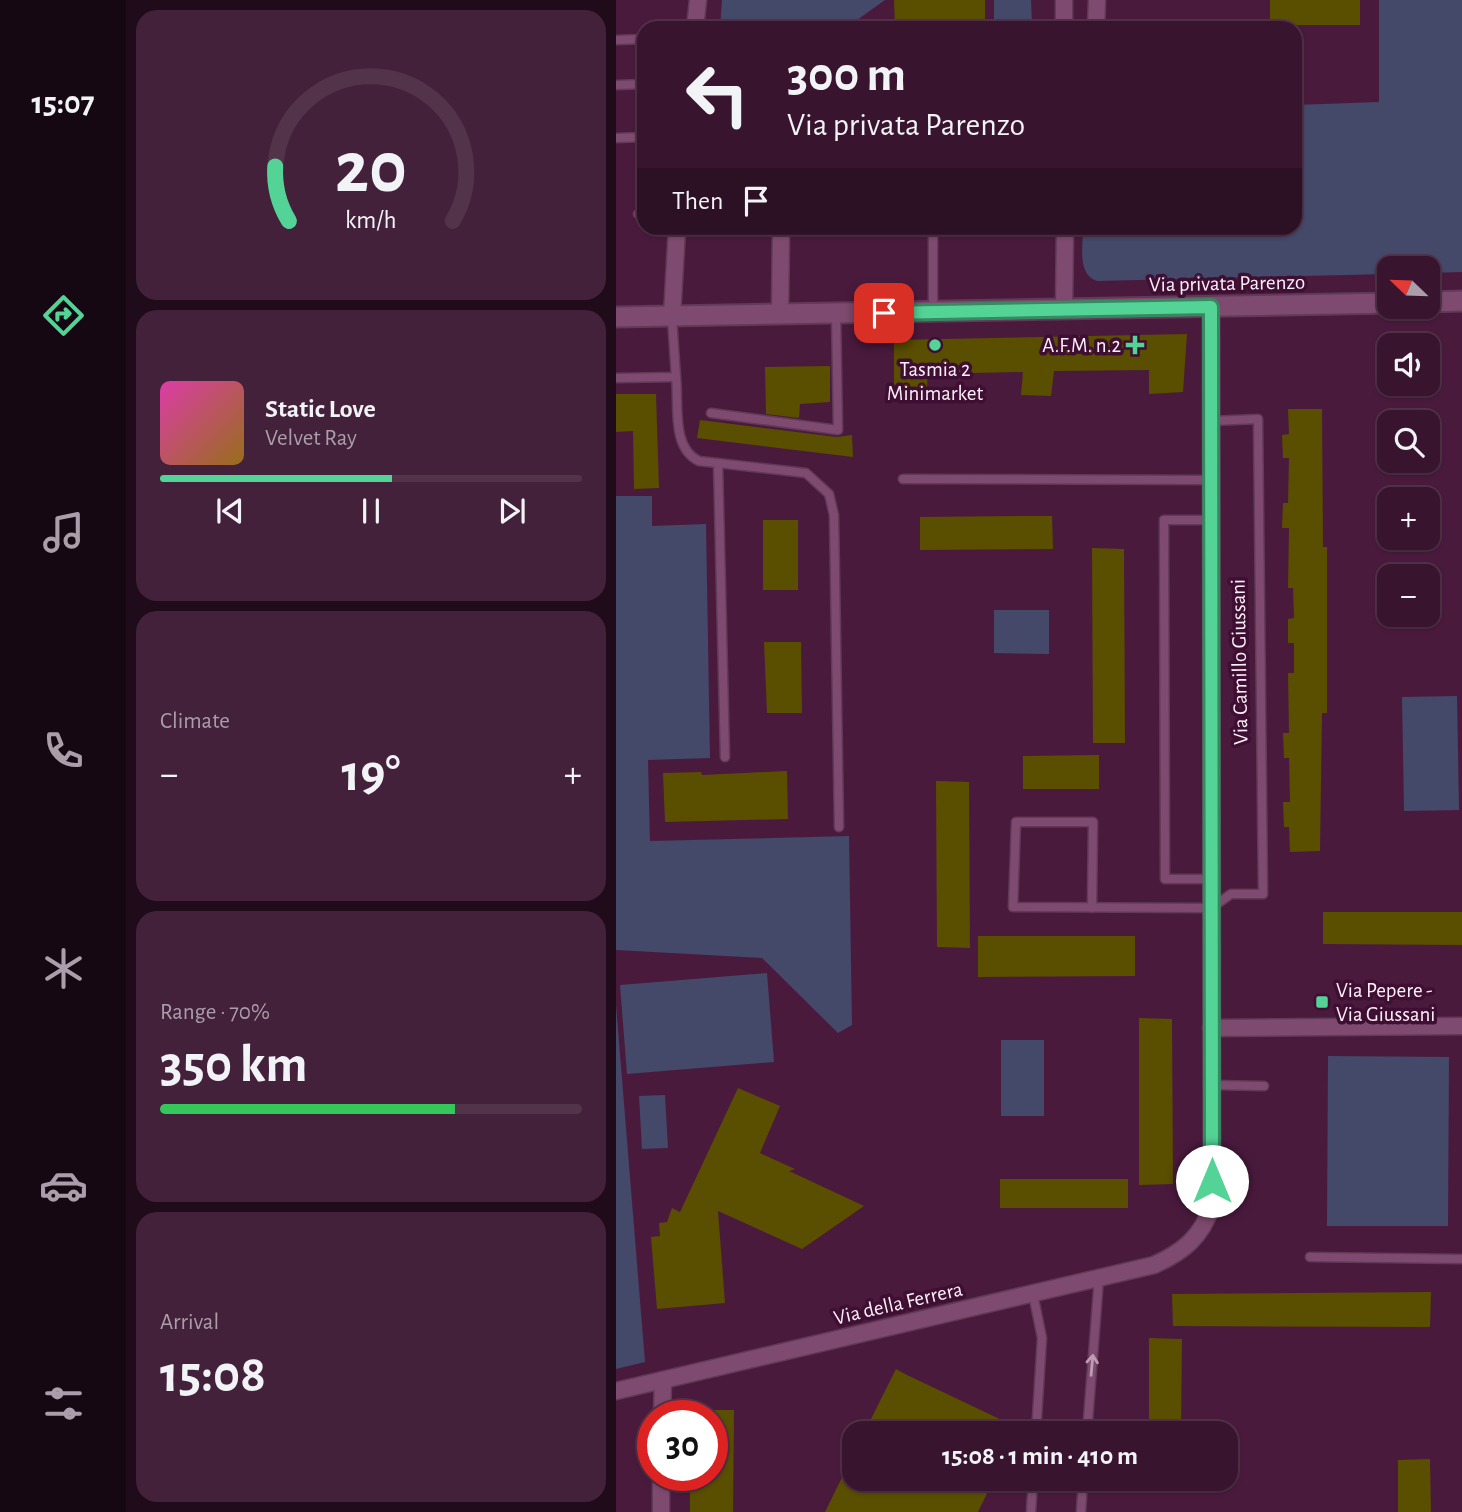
<!DOCTYPE html>
<html lang="en">
<head>
<meta charset="utf-8">
<style>
  body { margin:0; font-family:"Alegreya Sans",sans-serif; background:#43213a; color:#f1f3f6; height:100vh; display:flex; flex-direction:column; font-size:26px; white-space:nowrap }
  * { box-sizing:border-box; margin:0 }
  p { font-size:23px; color:#ab9eaa }
  .icon { flex:none; width:38px; height:38px; fill:none; stroke:currentColor; stroke-width:2; stroke-linecap:round; stroke-linejoin:round }
  .map { position:relative; flex:1; overflow:hidden }
  .panel { display:flex; flex-direction:column; gap:10px; padding:10px; background:#1f0b19; width:490px }
  .panel>* { flex:none }
  .hud { position:absolute; left:21px; top:21px; width:665px; height:214px; border-radius:21px; box-shadow:0 2px 5px #0004,0 0 0 2px #52334a; background:#38142e; color:#f1f3f6; overflow:hidden }
  .needle { width:46px; rotate:293deg }
  .buttons { position:absolute; left:761px; top:256px; display:grid; gap:14px }
  .buttons a { display:grid; place-items:center; width:63px; height:63px; border-radius:14px; background:#38142e; box-shadow:0 2px 5px #0004,0 0 0 2px #52334a; font-size:35px }
  .speed { position:absolute; left:21px; top:1400px; display:flex; gap:14px; font-size:35px; font-weight:700; text-align:center }
  .speed>* { display:grid; place-content:center; width:91px; height:91px; border-radius:50%; background:#38142e; box-shadow:0 2px 5px #0004,0 0 0 2px #52334a; line-height:1 }
  .speed .limit { border:10px solid #d22; background:#fff; color:#111 }
  .pin { position:absolute; display:grid; place-items:center; width:60px; height:60px; color:#fff; margin:-30px; border-radius:14px; box-shadow:0 4px 10px #0006 }
  .me { position:absolute; width:77px; margin:-38px; rotate:0deg; stroke-linejoin:round; filter:drop-shadow(0 0 5px #0008) }
  .turn { display:flex; align-items:center; gap:24px; height:147px; padding:0 35px; font-size:32px }
  .turn .icon { width:91px; height:91px; stroke-width:2.5 }
  .turn b { display:block; font-size:49px; line-height:60px }
  .then { display:flex; align-items:center; height:66px; padding:0 35px; background:#0003; gap:14px; font-size:26px }
  .big { font-size:52px; font-weight:600; line-height:1.1 }
  .panel .tile { flex:1; display:flex; flex-direction:column; justify-content:center; gap:10px; min-width:0; padding:0 24px; border-radius:21px; background:#43213a }
  .panel .dial { align-items:center; gap:0 }
  .dial svg { height:182px; overflow:visible; fill:none; stroke:#52334a; stroke-width:7; stroke-linecap:round; text-anchor:middle }
  .dial text { fill:#f1f3f6; stroke:none }
  .song { display:flex; align-items:center; gap:21px }
  .cover { width:84px; height:84px; border-radius:10px; background:linear-gradient(135deg,hsl(320 70% 55%),hsl(40 70% 35%)) }
  .played { height:7px; border-radius:4px; background:linear-gradient(90deg,#54d396 55%,#52334a 55%) }
  .keys { display:flex; justify-content:space-around; direction:ltr }
  .heat { display:flex; justify-content:space-between; align-items:center; font-size:38px; direction:ltr }
  .charge { height:10px; border-radius:5px; background:linear-gradient(90deg,#34c759 70%,#52334a 0) }
  .trip { position:absolute; left:226px; top:1421px; width:396px; height:70px; border-radius:21px; background:#38142e; box-shadow:0 2px 5px #0004,0 0 0 2px #52334a; font-weight:600; line-height:70px; text-align:center }
  main { display:flex; flex:1; min-height:0 }
  .tabs { display:flex; flex-direction:column; width:126px; justify-content:space-around; align-items:center; background:#160812; color:#ab9eaa }
  .tabs .icon { width:49px; height:49px }
  .tabs .current { color:#54d396 }
  .tabs b { font-size:32px; color:#f1f3f6 }
  .map>svg:first-child { display:block }
</style>
</head>
<body>
<main>
<nav class="tabs">
<b>15:07</b>
<svg class="icon current" aria-label="directions" viewBox="0 0 24 24"><path d="M12 3l9 9-9 9-9-9zM9 14v-3h6M13 9l2 2-2 2"/></svg>
<svg class="icon" aria-label="music" viewBox="0 0 24 24"><path d="M9 18V5l10-2v13"/><circle cx="6" cy="18" r="3"/><circle cx="16" cy="16" r="3"/></svg>
<svg class="icon" aria-label="phone" viewBox="0 0 24 24"><path d="M5 4h4l2 5-3 2q2 4 5 5l2-3 5 2v4C11 20 4 13 5 4z"/></svg>
<svg class="icon" aria-label="climate" viewBox="0 0 24 24"><path d="M12 3v18M4 7l16 10M4 17L20 7"/></svg>
<svg class="icon" aria-label="car" viewBox="0 0 24 24"><path d="M5 17H2v-5l4-1 3-4h7l3 4 3 1v5h-3M9 17h6M6 11h13"/><circle cx="7" cy="17" r="2"/><circle cx="17" cy="17" r="2"/></svg>
<svg class="icon" aria-label="filters" viewBox="0 0 24 24"><path d="M4 7h16M4 17h16"/><circle cx="9" cy="7" r="2"/><circle cx="15" cy="17" r="2"/></svg>
</nav>
<section class="panel">
<div class="tile dial"><svg viewBox="0 0 100 80">
<path d="M14 69A42 42 0 1 1 86 69"/>
<path d="M14 69A42 42 0 0 1 8 45" stroke="#54d396"/>
<text x="50" y="56" font-size="32" font-weight="700">20</text>
<text x="50" y="72" font-size="11">km/h</text>
</svg></div>
<div class="tile">
<div class="song"><i class="cover"></i><div><b>Static Love</b><p>Velvet Ray</p></div></div>
<div class="played"></div>
<div class="keys"><svg class="icon" aria-label="previous" viewBox="0 0 24 24"><path d="M18 5L8 12l10 7zM5 5v14"/></svg><svg class="icon" aria-label="pause" viewBox="0 0 24 24"><path d="M8 5v14M16 5v14"/></svg><svg class="icon" aria-label="next" viewBox="0 0 24 24"><path d="M6 5l10 7-10 7zM19 5v14"/></svg></div>
</div>
<div class="tile"><p>Climate</p>
<div class="heat"><a>−</a><b class="big">19°</b><a>+</a></div>
</div>
<div class="tile"><p>Range · 70%</p><b class="big">350 km</b><div class="charge"></div></div>
<div class="tile"><p>Arrival</p><b class="big">15:08</b></div>
</section>
<div class="map">
<svg width="846" height="1512" viewBox="0 0 846 1512">
  <rect width="100%" height="100%" fill="#4a1a3d"/>
  <!-- green -->
  <g fill="#444869">
    <polygon points="106,0 269,0 230,28 104,28"/>
    <polygon points="378,0 415,0 416,24 378,21"/>
    <path d="M 763,0 L 846,0 L 846,272 L 812,273 L 812,268 L 774,268 L 773,274 L 481,281 C 461,275 467,246 467,228 L 679,228 L 679,105 L 763,102 Z"/>
    <polygon points="0,496 36,496 36,526 90,524 94,758 32,760 34,841 233,836 236,1025 222,1033 146,958 0,950"/>
    <polygon points="378,610 433,610 433,654 378,653"/>
    <polygon points="841,696 843,810 788,811 786,697"/>
    <polygon points="151,973 158,1062 11,1074 4,985"/>
    <polygon points="0,1005 29,1362 0,1369"/>
    <rect x="385" y="1040" width="43" height="76"/>
    <polygon points="712,1056 833,1057 832,1226 711,1226"/>
    <polygon points="49,1095 52,1148 26,1149 23,1096"/>
  </g>
  <!-- building -->
  <g fill="#5a4e00">
    <polygon points="278,0 369,0 369,19 347,20 347,28 279,28"/>
    <rect x="654" y="0" width="90" height="25"/>
    <polygon points="571,334 567,392 533,394 533,370 438,371 435,396 405,395 407,372 312,374 310,398 278,398 278,340"/>
    <polygon points="214,366 214,402 184,404 183,418 150,414 149,367"/>
    <polygon points="0,394 40,394 43,488 18,489 17,431 0,432"/>
    <polygon points="672,409 706,409 707,547 711,547 711,713 706,713 704,851 674,852 673,827 668,827 667,802 674,802 673,758 668,758 667,733 673,733 672,673 678,673 678,643 672,643 672,619 678,618 677,588 672,588 673,528 666,528 667,503 672,503 673,458 667,458 666,435 673,434"/>
    <polygon points="84,420 221,437 236,435 237,457 81,438"/>
    <polygon points="408,516 436,516 437,549 304,550 304,517"/>
    <rect x="147" y="520" width="35" height="70"/>
    <polygon points="476,548 508,549 509,743 477,743"/>
    <polygon points="148,642 185,642 186,713 151,713"/>
    <polygon points="483,755 483,789 407,789 407,756"/>
    <polygon points="171,771 172,819 49,822 47,773 85,772 86,775"/>
    <polygon points="320,781 353,782 354,948 321,947"/>
    <polygon points="707,912 846,912 846,945 707,944"/>
    <polygon points="362,936 519,936 519,976 362,977"/>
    <polygon points="523,1018 556,1019 557,1184 523,1185"/>
    <polygon points="122,1088 164,1106 144,1153 179,1169 173,1171 248,1206 186,1249 102,1211 109,1303 41,1309 35,1237 44,1236 43,1223 51,1222 56,1208 64,1212"/>
    <rect x="384" y="1179" width="128" height="29"/>
    <polygon points="815,1292 814,1327 557,1326 556,1294"/>
    <polygon points="533,1338 566,1339 565,1433 533,1433"/>
    <polygon points="280,1369 291,1375 413,1433 248,1433"/>
    <polygon points="96,1410 118,1410 117,1512 74,1512 74,1475 96,1475"/>
    <polygon points="238,1453 238,1479 378,1479 362,1512 209,1512"/>
    <polygon points="814,1459 815,1512 782,1512 782,1460"/>
  </g>
  <g fill="none" stroke-linecap="round" stroke-linejoin="round">
    <!-- service casing -->
    <g stroke="#603a57" stroke-width="11">
      <g id="service">
        <polyline points="0,40 28,39"/>
        <polyline points="0,85 28,84"/>
        <polyline points="0,138 28,137"/>
        <polyline points="22,214 28,214"/>
        <polyline points="317,312 317,228"/>
        <path d="M 60,377 C 63,405 55,448 83,461 L 190,473 L 213,494 L 218,515 L 223,827"/>
        <polyline points="0,378 60,377 56,318"/>
        <polyline points="95,413 222,430 220,313"/>
        <polyline points="102,463 109,757"/>
        <polyline points="287,479 595,480"/>
        <polyline points="595,879 549,879 548,520 595,520"/>
        <polyline points="476,908 477,822 400,822 397,907 595,908 615,894 647,894 642,419 595,421"/>
        <polyline points="596,1085 648,1086"/>
        <polyline points="694,1257 846,1259"/>
        <polyline points="417,1294 426,1338 420,1433"/>
        <polyline points="471,1433 483,1278"/>
        <polyline points="415,1512 417,1479"/>
        <polyline points="465,1512 467,1479"/>
      </g>
    </g>
    <!-- minor casing -->
    <g stroke="#603a57" stroke-width="19">
      <g id="minor">
        <polyline points="79,28 82,0"/>
        <polyline points="448,28 448,0"/>
        <polyline points="480,28 481,0"/>
        <polyline points="448,309 449,228"/>
        <polyline points="164,315 165,228"/>
        <polyline points="56,316 61,228"/>
        <polyline points="595,1028 846,1026"/>
        <path d="M 0,1391 L 538,1265 C 567,1252 586,1237 596,1205 L 595,307"/>
        <polyline points="46,1416 47,1380"/>
        <polyline points="45,1512 45,1475"/>
      </g>
    </g>
    <!-- tertiary casing -->
    <g stroke="#603a57" stroke-width="23">
      <g id="tertiary">
        <polyline points="812,302 846,301"/>
        <polyline points="0,317 774,303"/>
      </g>
    </g>
    <!-- service -->
    <use href="#service" stroke="#7f4a6f" stroke-width="8"/>
    <!-- minor -->
    <use href="#minor" stroke="#7f4a6f" stroke-width="16"/>
    <!-- tertiary -->
    <use href="#tertiary" stroke="#7f4a6f" stroke-width="19"/>
  </g>
  <!-- one-way arrows -->
  <defs><path id="oneway-shaft" d="M-6 0H5M1.5-3L5.5 0L1.5 3" fill="none" stroke-width="1.6" stroke-linecap="round" stroke-linejoin="round" transform="scale(1.75)"/></defs>
  <use stroke="#be9db4" href="#oneway-shaft" transform="translate(476 1365) rotate(-85)"/>
  <g fill="none" stroke-linecap="round" stroke-linejoin="round">
    <!-- route casing -->
    <g stroke="#378962" stroke-width="18">
      <polyline id="route" points="268,313 595,307 596,1181"/>
    </g>
    <!-- route -->
    <use href="#route" stroke="#54d396" stroke-width="12"/>
  </g>
  <!-- markers -->
  <g fill="#54d396" stroke="#3f0f33" stroke-width="2.5">
    <circle cx="319" cy="345" r="7"/>
    <path d="M515.5 334.5h7v7h7v7h-7v7h-7v-7h-7v-7h7z"/>
    <rect x="699" y="995" width="14" height="14" rx="3.5"/>
  </g>
  <g text-anchor="middle" stroke-width="7" stroke-linejoin="round" paint-order="stroke">
    <!-- street labels -->
    <g font-size="21" fill="#fdf0f9" stroke="#3f0f33">
      <text transform="translate(611 283) rotate(-1)" y="7">Via privata Parenzo</text>
      <text transform="translate(623 662) rotate(-91)" y="7">Via Camillo Giussani</text>
      <text transform="translate(282 1303) rotate(-13)" y="7">Via della Ferrera</text>
    </g>
    <!-- poi labels -->
    <g font-size="21" fill="#fdf0f9" stroke="#3f0f33" text-anchor="end">
      <text x="505" y="352">A.F.M. n.2</text>
      <text x="319" y="376" text-anchor="middle">Tasmia 2<tspan x="319" dy="24">Minimarket</tspan></text>
      <text x="720" y="997" text-anchor="start">Via Pepere -<tspan x="720" dy="24">Via Giussani</tspan></text>
    </g>
  </g>
</svg>
<div class="buttons">
<a><svg class="needle" viewBox="-14 -14 28 28"><path d="M0-13l5 13h-10z" fill="#e53935"/><path d="M0 13l5-13h-10z" fill="#ab9eaa"/></svg></a>
<a><svg class="icon" aria-label="sound" viewBox="0 0 24 24"><path d="M4 9h4l5-4v14l-5-4H4zM17 9q2 3 0 6"/></svg></a>
<a><svg class="icon" aria-label="search" viewBox="0 0 24 24"><circle cx="10" cy="10" r="6"/><path d="M15 15l6 6"/></svg></a>
<a>+</a>
<a>−</a>
</div>
<div class="speed"><div class="limit">30</div></div>
<div class="pin" style="left:268px;top:313px;background:#d93025"><svg class="icon" aria-label="arrive" viewBox="0 0 24 24"><path d="M6 21V4h12l-3 4 3 4H6"/></svg></div>
<svg class="me" style="left:596px;top:1181px" viewBox="-20 -20 40 40"><circle r="19" fill="#fff"/><path d="M0-13L10 11 0 6-10 11z" fill="#54d396"/></svg>
<div class="trip">15:08 · 1 min · 410 m</div>
<div class="hud">
<div class="turn"><svg class="icon" aria-label="left" viewBox="0 0 24 24"><path d="M17 20v-9H6M10 6l-5 5 5 5"/></svg><div><b>300 m</b>Via privata Parenzo</div></div>
<div class="then">Then<svg class="icon" aria-label="arrive" viewBox="0 0 24 24"><path d="M6 21V4h12l-3 4 3 4H6"/></svg></div>
</div>
</div>
</main>
</body>
</html>
